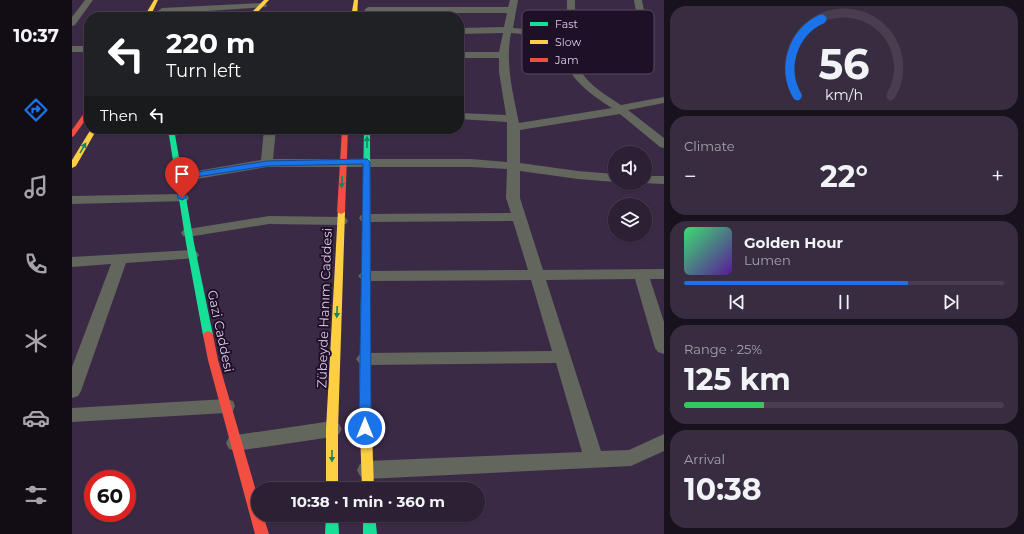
<!DOCTYPE html>
<html lang="en">
<head>
<meta charset="utf-8">
<style>
  body { margin:0; font-family:Montserrat,sans-serif; background:#382d40; color:#f1f3f6; height:100vh; display:flex; flex-direction:column; font-size:15px; white-space:nowrap }
  * { box-sizing:border-box; margin:0 }
  p { font-size:13px; color:#a6a3ac }
  .icon { flex:none; width:22px; height:22px; fill:none; stroke:currentColor; stroke-width:2; stroke-linecap:round; stroke-linejoin:round }
  .map { position:relative; flex:1; overflow:hidden }
  .panel { display:flex; flex-direction:column; gap:6px; padding:6px; background:#18121d; width:360px }
  .panel>* { flex:none }
  .guide { position:absolute; left:12px; top:12px; width:380px; height:122px; border-radius:16px; box-shadow:0 1px 3px #0004,0 0 0 1px #483e4f; background:#202124; color:#fff; overflow:hidden }
  .tools { position:absolute; left:536px; top:146px; display:grid; gap:8px }
  .tools a { display:grid; place-items:center; width:44px; height:44px; border-radius:50%; background:#2c2034; box-shadow:0 1px 3px #0004,0 0 0 1px #483e4f; font-size:20px }
  .speed { position:absolute; left:12px; top:470px; display:flex; gap:8px; font-size:20px; font-weight:700; text-align:center }
  .speed>* { display:grid; place-content:center; width:52px; height:52px; border-radius:50%; background:#2c2034; box-shadow:0 1px 3px #0004,0 0 0 1px #483e4f; line-height:1 }
  .speed .limit { border:6px solid #d22; background:#fff; color:#111 }
  .pin { position:absolute; display:grid; place-items:center; width:34px; height:34px; color:#fff; margin:-41px -17px; border-radius:50% 50% 50% 0; rotate:-45deg; box-shadow:0 0 4px #0007 }
  .pin .icon { rotate:45deg }
  .me { position:absolute; width:44px; margin:-22px; rotate:0deg; stroke-linejoin:round; filter:drop-shadow(0 0 3px #0008) }
  .turn { display:flex; align-items:center; gap:14px; height:84px; padding:0 16px; font-size:18px }
  .turn .icon { width:52px; height:52px; stroke-width:2.5 }
  .turn b { display:block; font-size:28px; line-height:34px }
  .then { display:flex; align-items:center; height:38px; padding:0 16px; background:#0003; gap:8px; font-size:15px }
  .big { font-size:30px; font-weight:700; line-height:1.1 }
  .panel .widget { flex:1; display:flex; flex-direction:column; justify-content:center; gap:6px; min-width:0; padding:0 14px; border-radius:16px; background:#382d40 }
  .panel .dial { align-items:center; gap:0 }
  .dial svg { height:104px; overflow:visible; fill:none; stroke:#483e4f; stroke-width:7; stroke-linecap:round; text-anchor:middle }
  .dial text { fill:#f1f3f6; stroke:none }
  .song { display:flex; align-items:center; gap:12px }
  .cover { width:48px; height:48px; border-radius:6px; background:linear-gradient(135deg,hsl(140 70% 55%),hsl(270 70% 35%)) }
  .played { height:4px; border-radius:2px; background:linear-gradient(90deg,#1a73e8 70%,#483e4f 70%) }
  .keys { display:flex; justify-content:space-around; direction:ltr }
  .heat { display:flex; justify-content:space-between; align-items:center; font-size:22px; direction:ltr }
  .charge { height:6px; border-radius:3px; background:linear-gradient(90deg,#34c759 25%,#483e4f 0) }
  .trip { position:absolute; left:179px; top:482px; width:234px; height:40px; border-radius:20px; background:#2c2034; box-shadow:0 1px 3px #0004,0 0 0 1px #483e4f; font-weight:700; line-height:40px; text-align:center }
  main { display:flex; flex:1; min-height:0 }
  .tab-bar { display:flex; flex-direction:column; width:72px; justify-content:space-around; align-items:center; background:#120d15; color:#a6a3ac }
  .tab-bar .icon { width:28px; height:28px }
  .tab-bar .on { color:#1a73e8 }
  .tab-bar b { font-size:18px; color:#f1f3f6 }
  .map>svg:first-child { display:block }
</style>
</head>
<body>
<main>
<nav class="tab-bar">
<b>10:37</b>
<svg class="icon on" aria-label="directions" viewBox="0 0 24 24"><path d="M12 3l9 9-9 9-9-9zM9 14v-3h6M13 9l2 2-2 2"/></svg>
<svg class="icon" aria-label="music" viewBox="0 0 24 24"><path d="M9 18V5l10-2v13"/><circle cx="6" cy="18" r="3"/><circle cx="16" cy="16" r="3"/></svg>
<svg class="icon" aria-label="phone" viewBox="0 0 24 24"><path d="M5 4h4l2 5-3 2q2 4 5 5l2-3 5 2v4C11 20 4 13 5 4z"/></svg>
<svg class="icon" aria-label="climate" viewBox="0 0 24 24"><path d="M12 3v18M4 7l16 10M4 17L20 7"/></svg>
<svg class="icon" aria-label="car" viewBox="0 0 24 24"><path d="M5 17H2v-5l4-1 3-4h7l3 4 3 1v5h-3M9 17h6M6 11h13"/><circle cx="7" cy="17" r="2"/><circle cx="17" cy="17" r="2"/></svg>
<svg class="icon" aria-label="filters" viewBox="0 0 24 24"><path d="M4 7h16M4 17h16"/><circle cx="9" cy="7" r="2"/><circle cx="15" cy="17" r="2"/></svg>
</nav>
<div class="map">
<svg width="592" height="534" viewBox="0 0 592 534">
  <rect width="100%" height="100%" fill="#3b2a46"/>
  <g fill="none" stroke-linecap="round" stroke-linejoin="round">
    <!-- street -->
    <g fill="#62665d" fill-rule="evenodd">
      <polygon points="13,0 21,0 3,25 0,26 0,17"/>
      <path d="M 438,0 L 446,0 L 441,28 L 495,32 L 495,0 L 503,0 L 503,13 L 565,17 L 562,0 L 570,0 L 578,42 L 576,44 L 504,39 C 504,46 502,54 504,61 C 510,81 532,94 549,105 L 592,97 L 592,103 L 556,110 L 592,138 L 592,148 L 588,147 L 548,114 L 448,130 L 448,163 L 506,171 L 543,174 L 543,182 L 506,179 L 448,171 L 448,198 L 471,270 L 592,269 L 592,279 L 578,279 L 592,322 L 592,354 L 586,352 L 583,348 L 563,279 L 474,280 L 529,451 L 557,450 L 592,434 L 592,451 L 559,466 L 295,479 L 288,476 L 285,470 L 288,464 L 295,461 L 510,452 L 484,363 L 293,365 L 287,363 L 284,359 L 287,355 L 293,353 L 480,351 L 459,280 L 294,281 L 289,279 L 286,276 L 289,273 L 294,271 L 456,270 L 441,221 L 294,222 L 289,221 L 287,218 L 289,215 L 294,214 L 439,213 L 434,198 L 435,169 L 399,167 L 195,167 L 107,182 L 103,181 L 101,178 L 103,175 L 107,174 L 189,160 L 192,129 L 204,129 L 201,159 L 399,159 L 435,162 L 435,122 L 387,119 L 387,113 L 434,115 L 427,72 L 427,58 L 387,58 L 387,52 L 427,52 L 431,33 L 387,34 L 387,28 L 432,27 L 435,13 L 296,13 L 292,10 L 296,7 L 436,7 ZM 503,18 L 565,22 L 568,39 L 504,33 ZM 439,33 L 494,38 C 494,45 493,53 494,60 C 497,80 524,98 540,108 L 447,123 C 441,93 433,64 439,33 Z"/>
      <polygon points="191,3 195,5 194,7 90,14 86,11 90,8"/>
      <rect x="0" y="46" width="17" height="6"/>
      <polygon points="103,129 137,129 135,131 131,132 99,136 95,135 93,133 95,131"/>
      <polygon points="573,176 592,176 592,184 570,183 573,183"/>
      <polygon points="110,194 115,195 117,198 115,201 0,204 0,196"/>
      <polygon points="197,216 269,217 274,218 276,221 274,224 269,225 197,224 116,237 111,236 109,233 111,230 116,229"/>
      <polygon points="120,250 125,252 127,255 125,258 54,263 9,391 6,396 0,398 0,367 39,264 0,267 0,257"/>
      <polygon points="154,399 161,401 163,406 161,411 154,413 0,422 0,408"/>
      <polygon points="260,421 267,424 270,429 267,434 260,437 164,451 157,449 154,443 157,437 164,435"/>
    </g>
    <!-- fast -->
    <g fill="#16e098" fill-rule="evenodd">
      <polygon points="96,129 102,129 122,243 141,335 140,337 132,337 131,335 114,243"/>
      <polygon points="292,129 298,129 299,402 297,405 293,406 289,405 287,402"/>
      <polygon points="254,515 266,515 267,534 253,534"/>
      <polygon points="291,515 303,515 305,534 291,534"/>
    </g>
    <!-- slow -->
    <g fill="#ffcf43" fill-rule="evenodd">
      <polygon points="82,0 86,0 78,17 72,17"/>
      <polygon points="192,0 197,0 181,17 175,17"/>
      <polygon points="282,0 286,0 285,17 279,17"/>
      <polygon points="19,129 25,129 4,166 0,168 0,160"/>
      <polygon points="266,210 269,210 273,212 266,429 266,489 254,489 254,429"/>
      <polygon points="293,398 297,399 299,402 302,489 290,489 287,402 289,399"/>
    </g>
    <!-- jam -->
    <g fill="#f24e42" fill-rule="evenodd">
      <polygon points="17,108 17,115 2,136 0,137 0,130 15,109"/>
      <polygon points="270,129 276,129 273,212 269,214 265,212"/>
      <polygon points="136,331 140,333 141,335 146,360 186,498 186,515 191,515 197,534 183,534 136,360 131,335 132,333"/>
    </g>
  </g>
  <!-- one-way arrows -->
  <defs><path id="oneway-solid" d="M-6-.8H1V-3.2L6.5 0L1 3.2V.8H-6Z"/></defs>
  <g fill="#198265">
    <use href="#oneway-solid" transform="translate(295 142) rotate(-90)"/>
    <use href="#oneway-solid" transform="translate(11 148) rotate(-60)"/>
    <use href="#oneway-solid" transform="translate(270 182) rotate(92)"/>
    <use href="#oneway-solid" transform="translate(265 312) rotate(92)"/>
    <use href="#oneway-solid" transform="translate(260 456) rotate(90)"/>
  </g>
  <!-- route -->
  <polygon fill="#1a73e8" stroke="#114b97" points="295,159 298,162 299,428 297,431 293,433 289,431 287,428 291,164 195,166 111,179 114,198 110,200 106,198 103,178 107,175 195,161"/>
  <g text-anchor="middle" stroke-width="4" stroke-linejoin="round" paint-order="stroke">
    <!-- street labels -->
    <g font-size="13" fill="#dccbeb" stroke="#1d1027">
      <text transform="translate(252 308) rotate(-88)" y="5">Zübeyde Hanım Caddesi</text>
      <text transform="translate(149 331) rotate(78)" y="5">Gazi Caddesi</text>
    </g>
  </g>
  <!-- legend -->
  <rect x="450" y="10" width="132" height="64" rx="6" fill="#1d1027" stroke="#564862" stroke-width="1"/>
  <rect x="458" y="22" width="18" height="4" fill="#16e098"/>
  <rect x="458" y="40" width="18" height="4" fill="#ffcf43"/>
  <rect x="458" y="58" width="18" height="4" fill="#f24e42"/>
  <g font-size="11" fill="#dccbeb">
    <text x="483" y="28">Fast</text>
    <text x="483" y="46">Slow</text>
    <text x="483" y="64">Jam</text>
  </g>
</svg>
<div class="tools">
<a><svg class="icon" aria-label="sound" viewBox="0 0 24 24"><path d="M4 9h4l5-4v14l-5-4H4zM17 9q2 3 0 6"/></svg></a>
<a><svg class="icon" aria-label="layers" viewBox="0 0 24 24"><path d="M12 4l9 5-9 5-9-5zM3 14l9 5 9-5"/></svg></a>
</div>
<div class="speed"><div class="limit">60</div></div>
<div class="pin" style="left:110px;top:198px;background:#d93025"><svg class="icon" aria-label="arrive" viewBox="0 0 24 24"><path d="M6 21V4h12l-3 4 3 4H6"/></svg></div>
<svg class="me" style="left:293px;top:428px" viewBox="-20 -20 40 40"><circle r="17" fill="#1a73e8" stroke="#fff" stroke-width="3"/><path d="M0-11L8 9 0 5-8 9z" fill="#fff"/></svg>
<div class="trip">10:38 · 1 min · 360 m</div>
<div class="guide">
<div class="turn"><svg class="icon" aria-label="left" viewBox="0 0 24 24"><path d="M17 20v-9H6M10 6l-5 5 5 5"/></svg><div><b>220 m</b>Turn left</div></div>
<div class="then">Then<svg class="icon" aria-label="left" viewBox="0 0 24 24"><path d="M17 20v-9H6M10 6l-5 5 5 5"/></svg></div>
</div>
</div>
<section class="panel">
<div class="widget dial"><svg viewBox="0 0 100 80">
<path d="M14 69A42 42 0 1 1 86 69"/>
<path d="M14 69A42 42 0 0 1 33 10" stroke="#1a73e8"/>
<text x="50" y="56" font-size="32" font-weight="700">56</text>
<text x="50" y="72" font-size="11">km/h</text>
</svg></div>
<div class="widget"><p>Climate</p>
<div class="heat"><a>−</a><b class="big">22°</b><a>+</a></div>
</div>
<div class="widget">
<div class="song"><i class="cover"></i><div><b>Golden Hour</b><p>Lumen</p></div></div>
<div class="played"></div>
<div class="keys"><svg class="icon" aria-label="previous" viewBox="0 0 24 24"><path d="M18 5L8 12l10 7zM5 5v14"/></svg><svg class="icon" aria-label="pause" viewBox="0 0 24 24"><path d="M8 5v14M16 5v14"/></svg><svg class="icon" aria-label="next" viewBox="0 0 24 24"><path d="M6 5l10 7-10 7zM19 5v14"/></svg></div>
</div>
<div class="widget"><p>Range · 25%</p><b class="big">125 km</b><div class="charge"></div></div>
<div class="widget"><p>Arrival</p><b class="big">10:38</b></div>
</section>
</main>
</body>
</html>
